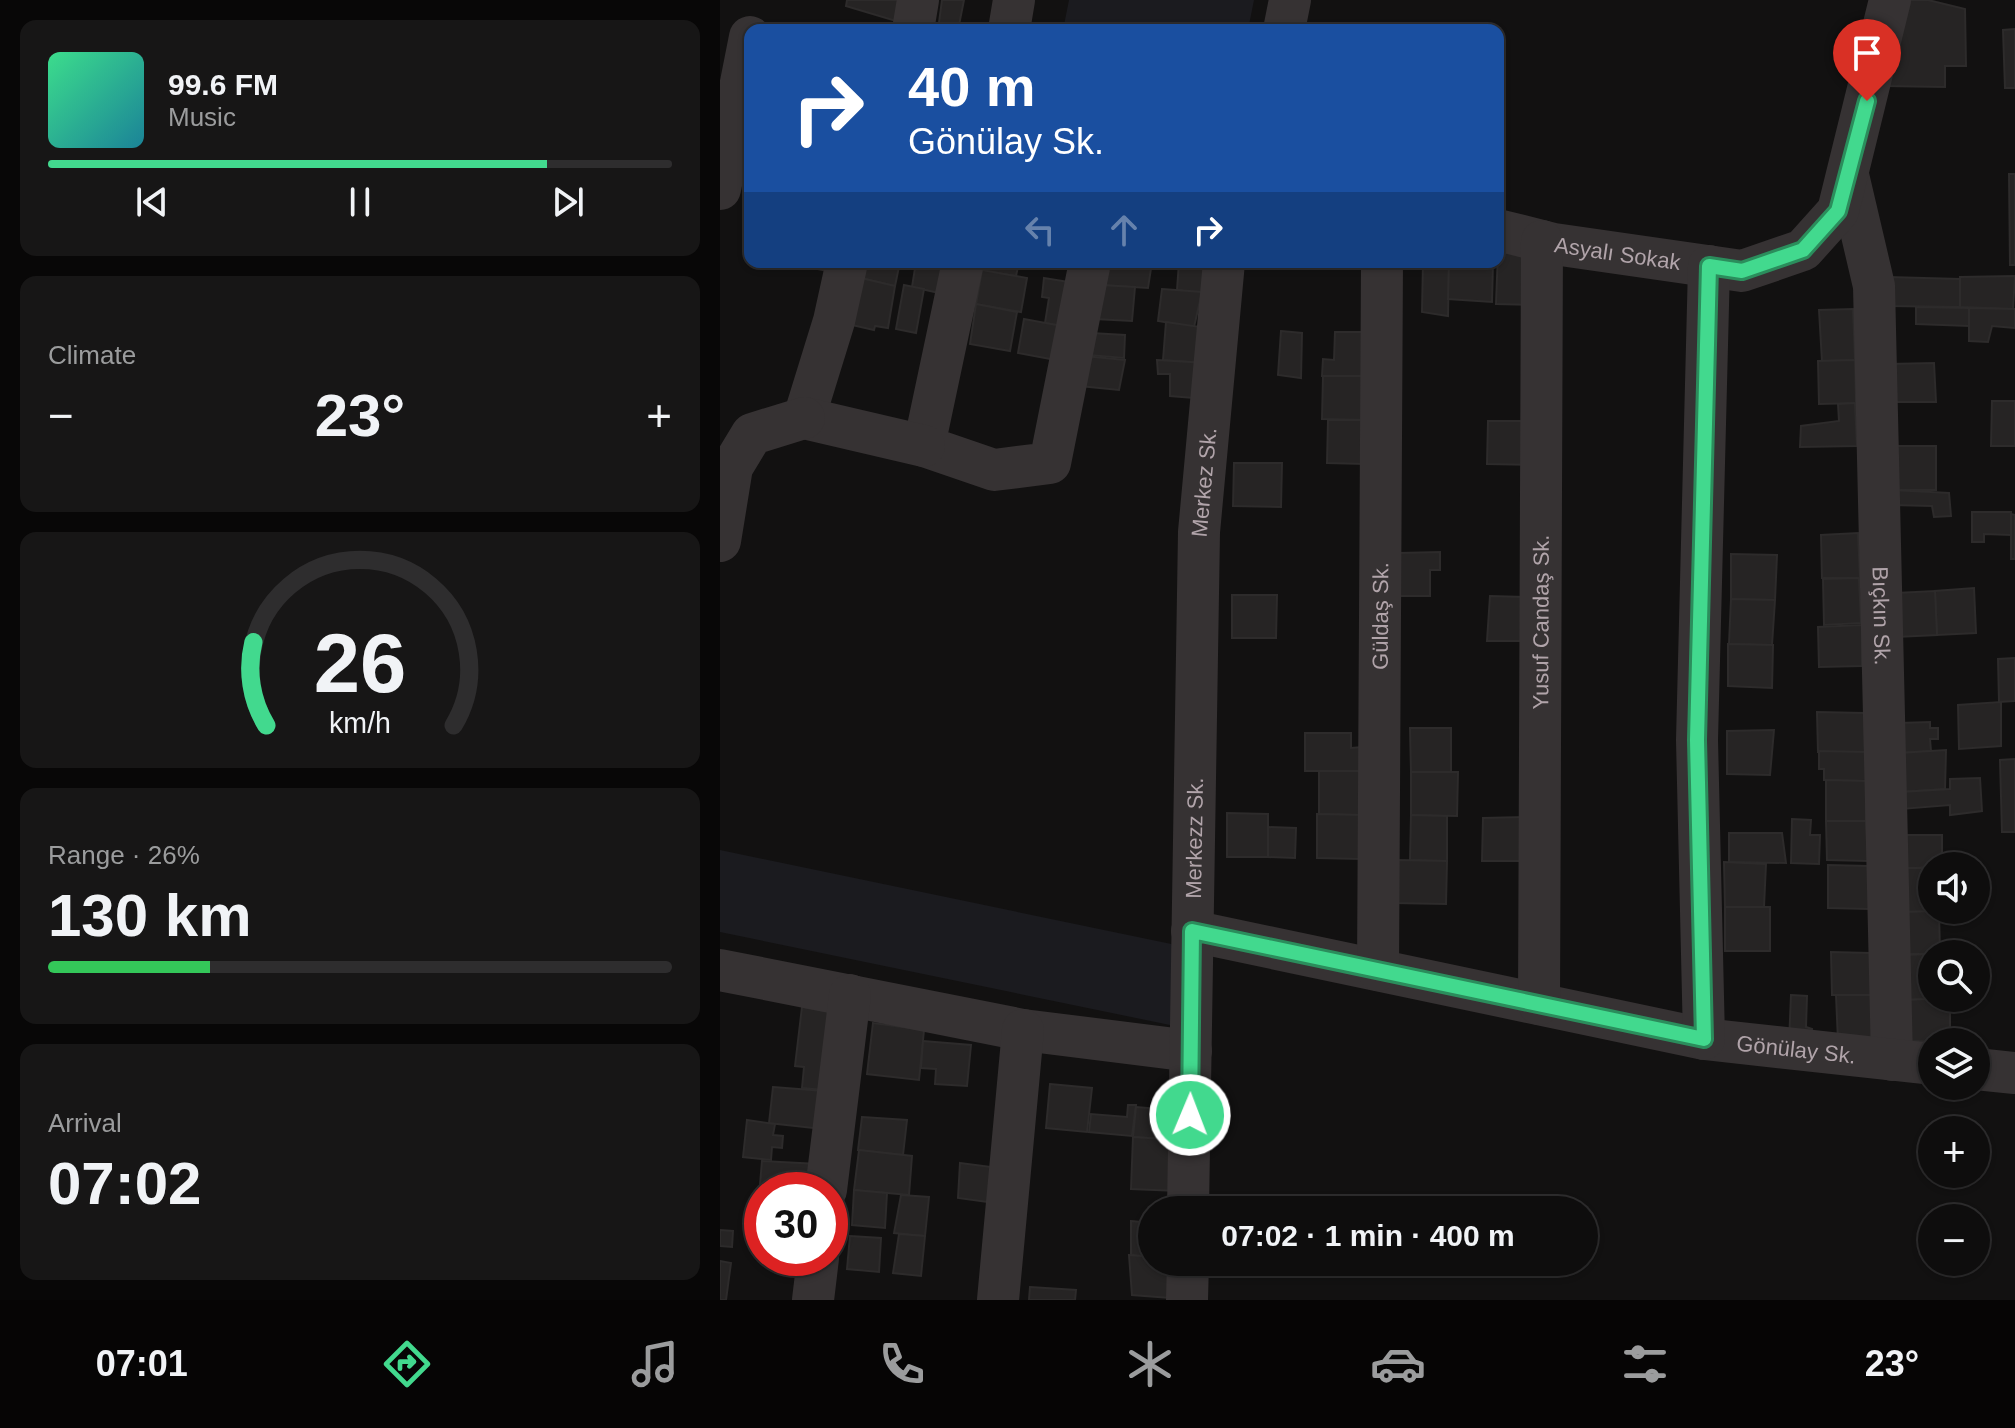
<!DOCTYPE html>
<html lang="en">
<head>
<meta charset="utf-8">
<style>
  body { margin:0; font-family:Helvetica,sans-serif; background:#171616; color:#f1f3f6; height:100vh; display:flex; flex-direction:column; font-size:30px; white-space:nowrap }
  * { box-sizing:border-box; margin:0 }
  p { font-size:26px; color:#9b9c9d }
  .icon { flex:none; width:44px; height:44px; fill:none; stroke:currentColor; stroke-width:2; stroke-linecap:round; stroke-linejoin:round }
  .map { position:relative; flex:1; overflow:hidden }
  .drawer { display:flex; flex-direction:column; gap:20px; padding:20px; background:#080707; width:720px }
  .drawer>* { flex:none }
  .hud { position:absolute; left:24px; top:24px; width:760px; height:244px; border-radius:16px; box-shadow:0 2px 6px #0004,0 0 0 2px #2e2d2e; background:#1a4fa0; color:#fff; overflow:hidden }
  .controls { position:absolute; left:1198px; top:852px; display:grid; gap:16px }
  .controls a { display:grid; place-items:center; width:72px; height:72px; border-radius:50%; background:#0e0d0d; box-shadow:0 2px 6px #0004,0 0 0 2px #2e2d2e; font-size:40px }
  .speed { position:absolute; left:24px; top:1172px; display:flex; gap:16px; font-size:40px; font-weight:700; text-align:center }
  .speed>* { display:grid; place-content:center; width:104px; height:104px; border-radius:50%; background:#0e0d0d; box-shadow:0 2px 6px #0004,0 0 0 2px #2e2d2e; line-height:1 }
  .speed .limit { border:12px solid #d22; background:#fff; color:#111 }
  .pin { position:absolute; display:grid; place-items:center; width:68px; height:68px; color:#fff; margin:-82px -34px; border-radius:50% 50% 50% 0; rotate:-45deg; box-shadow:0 0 8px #0007 }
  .pin .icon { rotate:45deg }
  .me { position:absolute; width:88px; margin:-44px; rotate:1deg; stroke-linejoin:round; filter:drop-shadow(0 0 6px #0008) }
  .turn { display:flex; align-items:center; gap:28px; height:168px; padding:0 32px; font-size:36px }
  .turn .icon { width:104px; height:104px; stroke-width:2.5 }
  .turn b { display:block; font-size:56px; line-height:68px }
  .lanes { display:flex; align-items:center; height:76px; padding:0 32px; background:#0003; justify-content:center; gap:40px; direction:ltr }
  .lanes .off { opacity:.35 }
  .big { font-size:60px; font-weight:700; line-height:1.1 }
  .drawer .card { flex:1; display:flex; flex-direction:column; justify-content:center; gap:12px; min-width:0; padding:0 28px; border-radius:16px; background:#171616 }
  .drawer .dial { align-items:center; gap:0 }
  .dial svg { height:208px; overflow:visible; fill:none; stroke:#2e2d2e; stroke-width:7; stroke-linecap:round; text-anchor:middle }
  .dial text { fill:#f1f3f6; stroke:none }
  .song { display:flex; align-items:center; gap:24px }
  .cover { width:96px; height:96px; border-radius:12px; background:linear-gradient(135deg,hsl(150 70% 55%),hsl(190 70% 35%)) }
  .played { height:8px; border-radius:4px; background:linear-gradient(90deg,#42d98e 80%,#2e2d2e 80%) }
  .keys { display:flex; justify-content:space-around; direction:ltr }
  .heat { display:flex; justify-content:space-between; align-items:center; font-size:44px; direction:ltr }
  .charge { height:12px; border-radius:6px; background:linear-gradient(90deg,#34c759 26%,#2e2d2e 0) }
  .trip { position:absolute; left:418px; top:1196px; width:460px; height:80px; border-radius:40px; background:#0e0d0d; box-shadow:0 2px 6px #0004,0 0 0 2px #2e2d2e; font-weight:700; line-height:80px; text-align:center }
  .tabs { display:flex; height:128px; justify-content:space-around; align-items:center; background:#060505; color:#9b9c9d }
  .tabs .icon { width:56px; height:56px }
  .tabs .active { color:#42d98e }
  .tabs b { font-size:36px; color:#f1f3f6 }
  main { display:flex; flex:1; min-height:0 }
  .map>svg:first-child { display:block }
</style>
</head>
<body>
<main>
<section class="drawer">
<div class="card">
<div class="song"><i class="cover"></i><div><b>99.6 FM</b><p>Music</p></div></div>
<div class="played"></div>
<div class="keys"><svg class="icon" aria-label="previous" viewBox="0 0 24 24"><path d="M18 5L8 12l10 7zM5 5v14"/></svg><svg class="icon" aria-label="pause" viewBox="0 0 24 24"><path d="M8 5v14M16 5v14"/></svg><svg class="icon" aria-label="next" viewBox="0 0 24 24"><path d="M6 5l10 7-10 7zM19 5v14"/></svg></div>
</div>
<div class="card"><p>Climate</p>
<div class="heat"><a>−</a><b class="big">23°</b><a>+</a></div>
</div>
<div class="card dial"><svg viewBox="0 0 100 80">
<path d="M14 69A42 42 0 1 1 86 69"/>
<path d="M14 69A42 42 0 0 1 9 37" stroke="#42d98e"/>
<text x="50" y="56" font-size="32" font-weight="700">26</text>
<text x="50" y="72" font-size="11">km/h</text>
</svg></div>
<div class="card"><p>Range · 26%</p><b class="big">130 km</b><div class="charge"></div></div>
<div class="card"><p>Arrival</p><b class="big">07:02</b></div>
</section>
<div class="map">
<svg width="1295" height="1300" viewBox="0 0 1295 1300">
  <rect width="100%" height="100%" fill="#121111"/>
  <!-- green -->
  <g fill="#1b1b1f">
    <polygon points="349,0 534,0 528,30 343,30"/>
    <polygon points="0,850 461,946 450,1025 0,932"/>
  </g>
  <!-- building -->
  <g fill="#262424" stroke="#2d2b2b" stroke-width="2">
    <polygon points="127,0 191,0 186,24 126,6"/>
    <polygon points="222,0 244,0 238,30 218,30"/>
    <polygon points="1171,0 1208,0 1245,9 1246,66 1225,66 1225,87 1165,86"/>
    <polygon points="1295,29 1295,88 1285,88 1283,30"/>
    <polygon points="1289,174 1295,174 1295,265 1290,265"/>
    <polygon points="778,252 819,257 818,305 776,304"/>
    <polygon points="83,262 115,262 113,272 82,266"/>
    <polygon points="144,262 180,262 175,286 141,278"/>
    <polygon points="196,262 231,262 228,295 192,287"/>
    <polygon points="265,262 299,262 296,276 264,271"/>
    <polygon points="384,262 432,262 428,288 381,285"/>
    <polygon points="459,262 486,262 484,293 457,290"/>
    <polygon points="703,262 729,262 728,316 702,312"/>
    <polygon points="729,262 773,262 772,302 728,299"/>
    <polygon points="262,270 307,278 301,312 256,304"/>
    <polygon points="1295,276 1293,309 1240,307 1240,277"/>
    <polygon points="1168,277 1240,279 1240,307 1168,306"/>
    <polygon points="141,278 175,286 168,328 155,326 154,330 132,325"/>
    <polygon points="324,278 349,282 343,326 325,323 329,298 322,297"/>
    <polygon points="184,285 204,289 196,333 176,329"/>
    <polygon points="381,285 415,287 412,321 375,319"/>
    <polygon points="442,289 482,292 474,327 438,321"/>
    <polygon points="256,304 297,312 290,351 250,344"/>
    <polygon points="1196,307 1249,308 1249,326 1196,324"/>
    <polygon points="1249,308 1295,309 1295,328 1272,326 1268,342 1249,341"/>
    <polygon points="1133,309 1135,360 1102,361 1099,310"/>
    <polygon points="304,319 342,326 336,360 298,353"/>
    <polygon points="446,322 487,328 486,363 443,360"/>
    <polygon points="561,331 582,333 581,378 558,375"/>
    <polygon points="615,332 648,332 648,376 602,376 603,359 614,360"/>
    <polygon points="371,333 405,335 404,358 369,355"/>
    <polygon points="364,356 405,360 399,390 360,386"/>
    <polygon points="437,360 486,363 486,399 450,396 450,374 438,374"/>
    <polygon points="1135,360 1136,403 1099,404 1098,361"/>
    <polygon points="1214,363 1216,402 1171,402 1169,364"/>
    <polygon points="603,376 648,376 647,420 602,419"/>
    <polygon points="1272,401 1295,401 1295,446 1271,446"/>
    <polygon points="1135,403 1137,446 1080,447 1081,426 1119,421 1118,404"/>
    <polygon points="608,420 647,420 646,464 607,463"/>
    <polygon points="768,421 814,421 813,465 767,464"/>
    <polygon points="1171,446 1216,446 1216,490 1172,490"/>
    <polygon points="514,463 562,463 561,507 513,506"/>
    <polygon points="1172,490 1229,493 1231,516 1214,517 1212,506 1172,505"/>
    <polygon points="1252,512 1291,512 1291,535 1264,534 1264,542 1252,542"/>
    <polygon points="1291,514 1295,515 1295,559 1291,559"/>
    <polygon points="1138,533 1140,578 1102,578 1101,535"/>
    <polygon points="720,552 720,570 710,570 710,596 679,596 679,553"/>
    <polygon points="1011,554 1057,555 1055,600 1011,599"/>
    <polygon points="1139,578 1141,623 1104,625 1103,579"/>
    <polygon points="1254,588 1256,633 1217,635 1215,591"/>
    <polygon points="1215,591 1217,635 1176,637 1176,593"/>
    <polygon points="512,595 557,595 556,638 512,638"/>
    <polygon points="770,596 810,597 808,641 767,641"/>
    <polygon points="1011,599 1055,600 1052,645 1009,644"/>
    <polygon points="1142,625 1142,666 1099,667 1098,627"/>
    <polygon points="1008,644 1053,645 1052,688 1008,686"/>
    <polygon points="1295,658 1295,701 1279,702 1278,659"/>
    <polygon points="1281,702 1281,746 1239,749 1238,705"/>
    <polygon points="1097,712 1144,713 1145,752 1098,752"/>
    <polygon points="1210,722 1210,728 1218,728 1218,739 1210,739 1211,751 1180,753 1179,723"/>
    <polygon points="690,728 731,728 731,772 691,772"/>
    <polygon points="1054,730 1050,775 1007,774 1007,731"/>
    <polygon points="585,733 631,733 631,748 642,747 643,771 585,771"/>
    <polygon points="1226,750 1225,789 1180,792 1179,753"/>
    <polygon points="1099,751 1146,752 1146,781 1104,780 1104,769 1099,769"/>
    <polygon points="1295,759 1295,832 1282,832 1280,760"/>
    <polygon points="599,771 643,771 642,815 599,814"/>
    <polygon points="691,772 738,772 737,816 691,815"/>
    <polygon points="1260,778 1262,811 1230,815 1230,805 1181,809 1180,792 1230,789 1230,779"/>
    <polygon points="1106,780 1146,781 1146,821 1106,821"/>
    <polygon points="507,813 548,814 548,857 507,857"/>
    <polygon points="597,814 642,815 641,859 597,858"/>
    <polygon points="691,815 727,816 727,861 690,860"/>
    <polygon points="807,817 807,861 762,861 763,818"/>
    <polygon points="1072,819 1091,820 1090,835 1100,835 1099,864 1071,863"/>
    <polygon points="1106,821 1146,821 1148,861 1107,860"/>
    <polygon points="548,827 576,828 575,858 548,857"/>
    <polygon points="1009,833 1062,833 1066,863 1009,862"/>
    <polygon points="1182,835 1222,835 1222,866 1182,869"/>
    <polygon points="675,860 727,861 726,904 674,903"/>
    <polygon points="1004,862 1046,864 1044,907 1005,907"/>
    <polygon points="1108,865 1148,866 1149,909 1108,908"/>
    <polygon points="1182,868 1212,868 1212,910 1227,911 1182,912"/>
    <rect x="1005" y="907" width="45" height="44"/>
    <polygon points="1219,911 1220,954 1183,954 1182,912"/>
    <polygon points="1111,952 1150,953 1152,995 1112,995"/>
    <polygon points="1212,954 1212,998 1223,998 1185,1000 1183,955"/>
    <polygon points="1071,995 1087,996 1086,1027 1092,1029 1091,1043 1069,1043"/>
    <polygon points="1116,995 1152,995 1154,1041 1118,1041"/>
    <polygon points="1230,998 1230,1042 1187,1041 1185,1000"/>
    <polygon points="82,1007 123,1014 115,1091 82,1088 84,1067 75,1066"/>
    <polygon points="153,1023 204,1030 199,1080 147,1074"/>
    <polygon points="203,1041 251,1045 247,1086 215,1084 216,1069 201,1068"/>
    <polygon points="330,1084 372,1088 367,1132 326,1128"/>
    <polygon points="53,1087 116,1092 111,1130 49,1123"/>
    <polygon points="408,1105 416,1105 412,1136 369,1132 371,1114 407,1117"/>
    <polygon points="416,1107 462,1111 461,1140 413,1137"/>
    <polygon points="142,1117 187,1120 183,1155 138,1150"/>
    <polygon points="27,1120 55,1124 53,1135 63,1136 62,1148 52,1147 51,1160 23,1157"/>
    <polygon points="413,1137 456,1140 458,1191 411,1189"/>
    <polygon points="139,1150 192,1156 189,1195 134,1190"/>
    <polygon points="42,1161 98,1164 96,1190 42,1190 39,1196"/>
    <polygon points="240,1163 287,1169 283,1204 238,1198"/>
    <polygon points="134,1190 167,1193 165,1228 132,1225"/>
    <polygon points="181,1195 209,1197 205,1236 174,1233"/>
    <polygon points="411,1221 432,1223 432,1257 411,1255"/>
    <polygon points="0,1230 13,1231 12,1247 0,1246"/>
    <polygon points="179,1234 205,1236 201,1276 173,1273"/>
    <polygon points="130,1236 161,1238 159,1272 127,1269"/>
    <polygon points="409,1255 432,1257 432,1262 464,1262 464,1299 412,1295"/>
    <polygon points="0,1261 11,1263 6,1300 0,1300"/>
    <polygon points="310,1287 356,1290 355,1300 309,1300"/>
  </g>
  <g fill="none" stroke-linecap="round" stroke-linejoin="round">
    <!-- minor -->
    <g stroke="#363233" stroke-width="42">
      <polyline points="193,30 198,0"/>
      <polyline points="289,30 294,0"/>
      <polyline points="564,30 570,0"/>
      <path id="s1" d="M 1128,175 L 1154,286 L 1172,1060"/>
      <polyline points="0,189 30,37"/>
      <path id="s2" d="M 778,230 L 834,244 L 1022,271 L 1083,250 L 1118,211 L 1170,0"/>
      <polyline points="243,262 204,446 274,470 330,463 370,262"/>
      <polyline points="84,418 114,321 127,262"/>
      <polyline points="84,418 204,446"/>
      <polyline points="0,541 12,467 32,434 84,418"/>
      <path id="s3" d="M 472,931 L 984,1039 L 1212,1064"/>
      <polyline points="0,970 303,1030 471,1051"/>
      <path id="s4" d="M 658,970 L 662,262"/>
      <path id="s5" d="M 819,1004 L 822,241"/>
      <polyline points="984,1039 977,740 989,266"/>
      <polyline points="1256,1069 1295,1073"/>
      <polyline points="106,1190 130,995"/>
      <path id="s6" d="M 468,1210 L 479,532 L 504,262"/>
      <polyline points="93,1300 98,1258"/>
      <polyline points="278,1300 303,1030"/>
      <polyline points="467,1300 468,1262"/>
    </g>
  </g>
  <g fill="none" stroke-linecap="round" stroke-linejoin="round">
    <!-- route casing -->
    <g stroke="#2b8d5c" stroke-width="20">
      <polyline id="route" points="470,1115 472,931 984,1039 977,740 989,266 1022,271 1083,250 1118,211 1147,101"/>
    </g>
    <!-- route -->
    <use href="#route" stroke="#42d98e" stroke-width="14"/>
  </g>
  <g text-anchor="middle" stroke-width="8" stroke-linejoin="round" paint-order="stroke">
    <!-- street labels -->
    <g font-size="22" fill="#b1a4aa" stroke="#0d0c0c">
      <text dy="8" stroke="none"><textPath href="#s2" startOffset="122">Asyalı Sokak</textPath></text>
      <text dy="8" stroke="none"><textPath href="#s6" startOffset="728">Merkez Sk.</textPath></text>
      <text dy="8" stroke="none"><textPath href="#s4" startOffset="354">Güldaş Sk.</textPath></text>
      <text dy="8" stroke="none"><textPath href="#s1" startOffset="444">Bıçkın Sk.</textPath></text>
      <text dy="8" stroke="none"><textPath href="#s5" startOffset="382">Yusuf Candaş Sk.</textPath></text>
      <text dy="8" stroke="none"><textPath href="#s6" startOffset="372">Merkezz Sk.</textPath></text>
      <text dy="8" stroke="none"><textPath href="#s3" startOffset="616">Gönülay Sk.</textPath></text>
    </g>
  </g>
</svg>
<div class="controls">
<a><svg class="icon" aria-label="sound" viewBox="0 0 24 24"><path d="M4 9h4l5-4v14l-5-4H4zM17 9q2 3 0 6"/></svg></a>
<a><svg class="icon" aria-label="search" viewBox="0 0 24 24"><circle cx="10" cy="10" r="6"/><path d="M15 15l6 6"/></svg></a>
<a><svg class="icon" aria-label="layers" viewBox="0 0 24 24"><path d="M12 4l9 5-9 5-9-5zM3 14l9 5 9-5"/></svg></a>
<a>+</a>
<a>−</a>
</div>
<div class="speed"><div class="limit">30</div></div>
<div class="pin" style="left:1147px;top:101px;background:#d93025"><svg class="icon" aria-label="arrive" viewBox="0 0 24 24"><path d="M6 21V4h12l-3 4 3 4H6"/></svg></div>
<svg class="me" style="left:470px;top:1115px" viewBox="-20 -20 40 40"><circle r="17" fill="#42d98e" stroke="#fff" stroke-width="3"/><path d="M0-11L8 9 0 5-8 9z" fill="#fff"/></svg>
<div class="trip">07:02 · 1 min · 400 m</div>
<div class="hud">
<div class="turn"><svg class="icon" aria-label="right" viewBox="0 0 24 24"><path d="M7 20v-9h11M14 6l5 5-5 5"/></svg><div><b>40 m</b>Gönülay Sk.</div></div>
<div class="lanes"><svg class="icon off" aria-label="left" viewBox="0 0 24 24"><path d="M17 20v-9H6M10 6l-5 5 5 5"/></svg><svg class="icon off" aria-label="ahead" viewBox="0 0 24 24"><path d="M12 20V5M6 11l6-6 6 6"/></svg><svg class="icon" aria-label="right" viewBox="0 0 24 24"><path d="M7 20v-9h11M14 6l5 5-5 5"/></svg></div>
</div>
</div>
</main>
<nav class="tabs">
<b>07:01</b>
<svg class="icon active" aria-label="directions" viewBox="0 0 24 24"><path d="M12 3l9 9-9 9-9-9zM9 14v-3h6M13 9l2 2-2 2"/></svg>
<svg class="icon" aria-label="music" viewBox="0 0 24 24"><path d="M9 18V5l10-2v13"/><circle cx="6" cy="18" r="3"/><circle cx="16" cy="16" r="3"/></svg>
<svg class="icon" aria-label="phone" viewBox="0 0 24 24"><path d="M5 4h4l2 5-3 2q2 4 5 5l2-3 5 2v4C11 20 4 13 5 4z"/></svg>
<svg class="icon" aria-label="climate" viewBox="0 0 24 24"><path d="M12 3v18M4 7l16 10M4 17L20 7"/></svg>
<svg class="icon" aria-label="car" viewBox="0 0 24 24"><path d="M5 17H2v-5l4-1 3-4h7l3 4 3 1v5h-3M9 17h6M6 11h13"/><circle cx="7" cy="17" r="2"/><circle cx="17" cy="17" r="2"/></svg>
<svg class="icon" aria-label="filters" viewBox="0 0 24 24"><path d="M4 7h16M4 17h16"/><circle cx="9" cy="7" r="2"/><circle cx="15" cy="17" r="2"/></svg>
<b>23°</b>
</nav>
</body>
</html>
